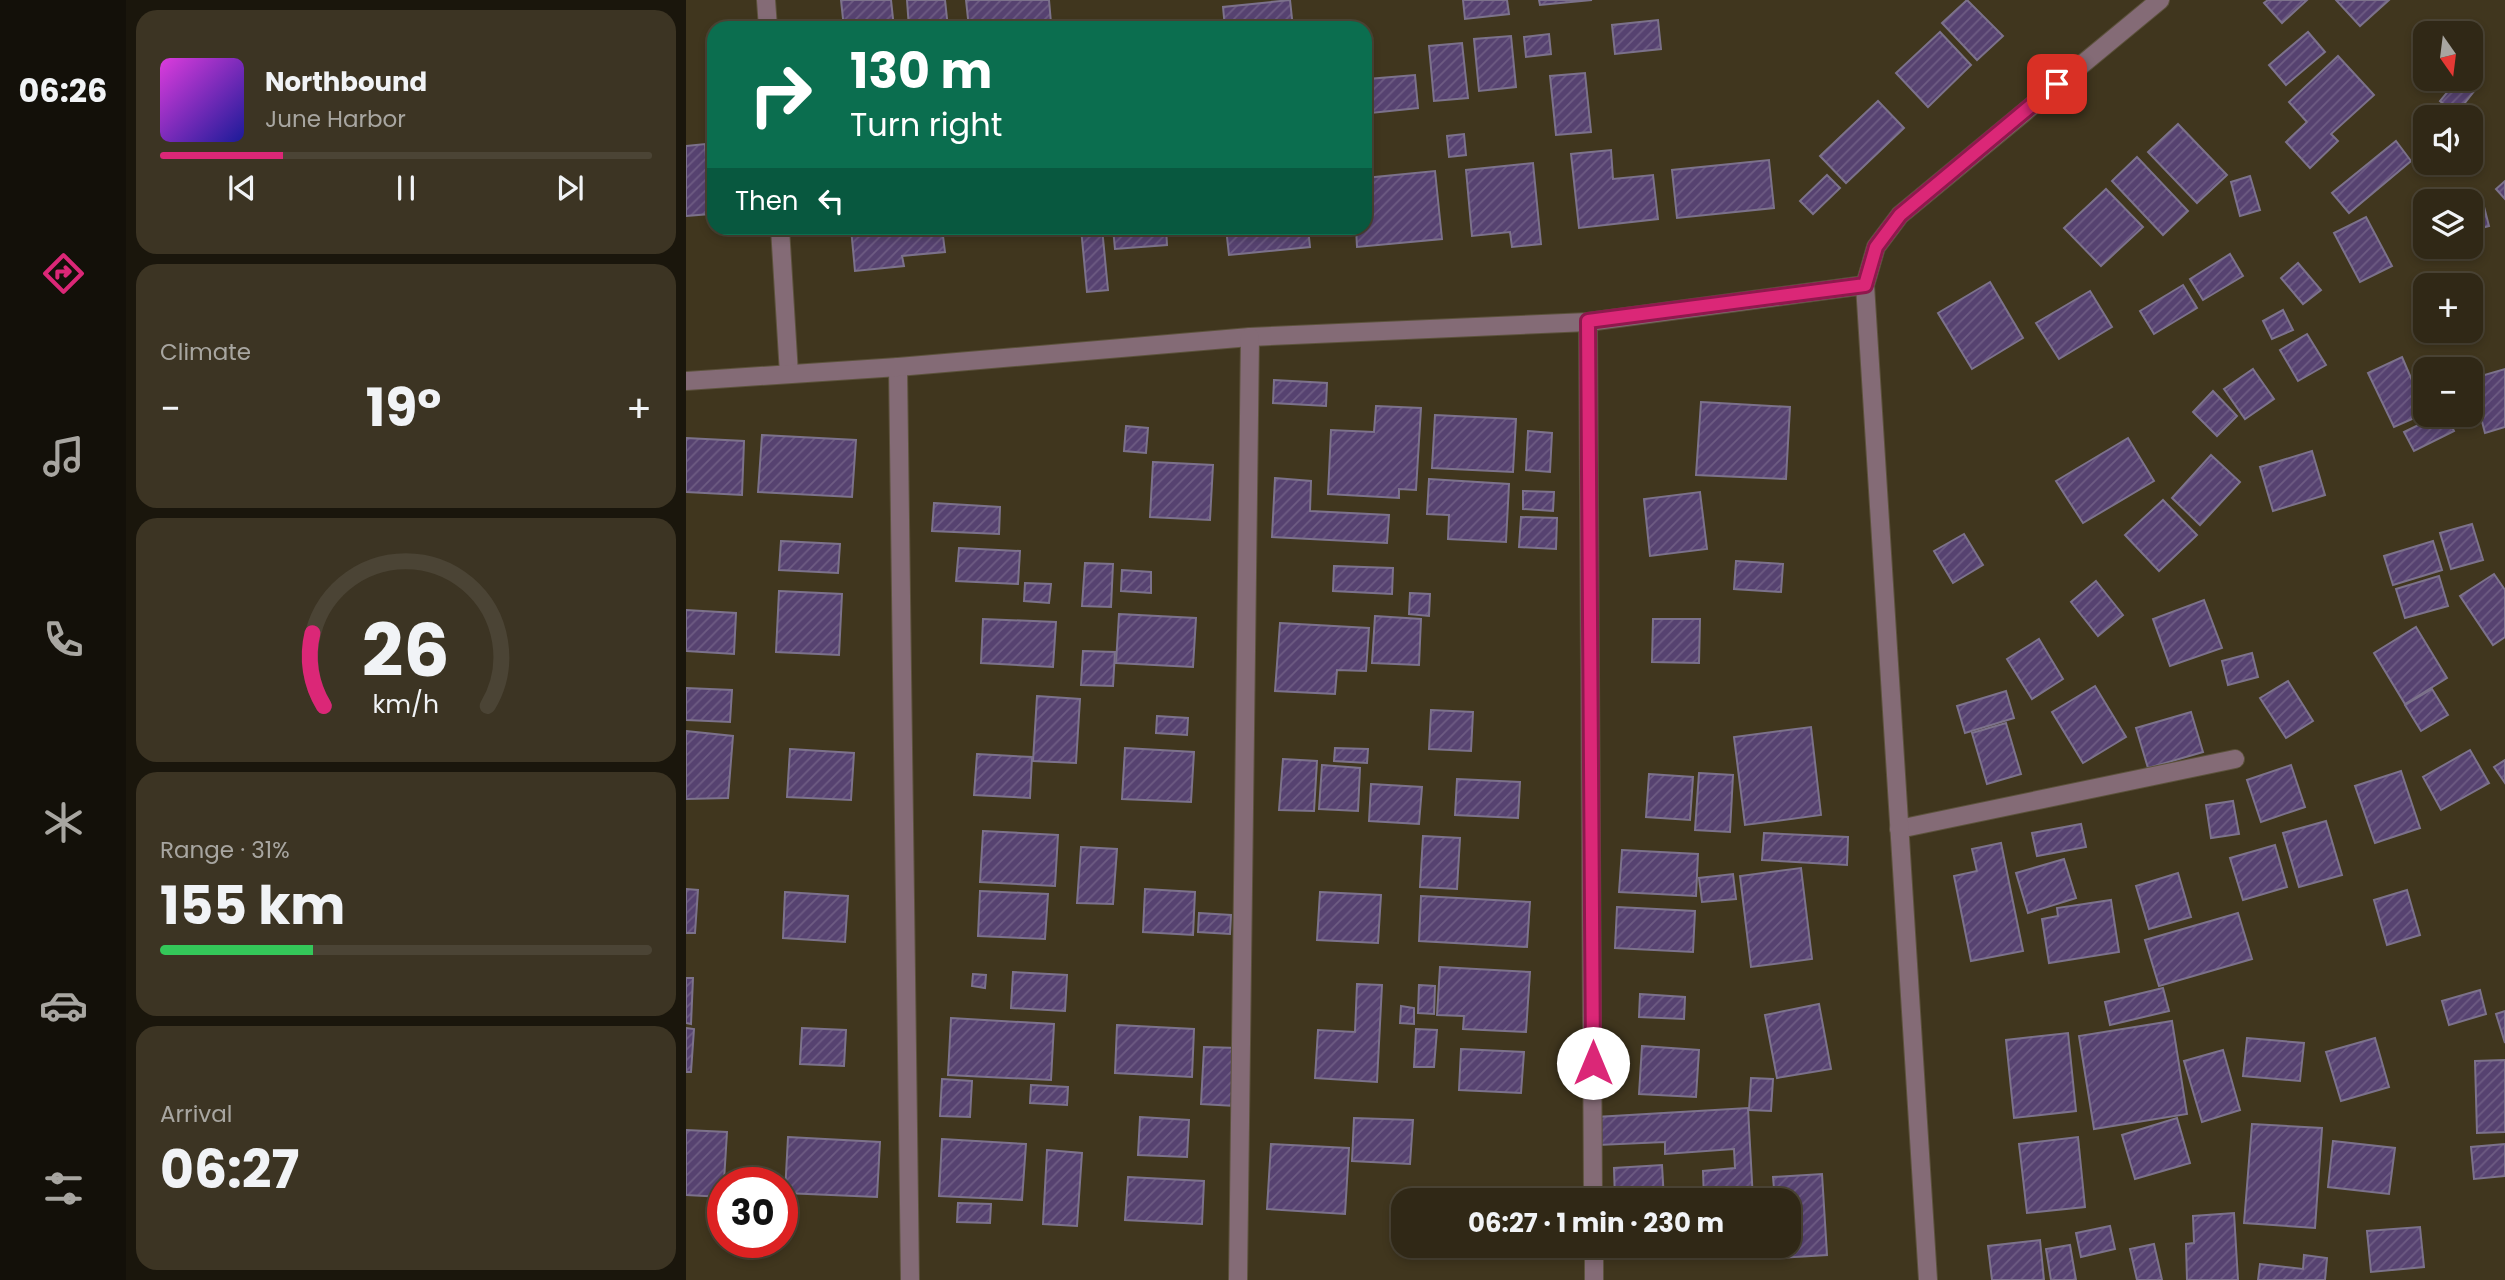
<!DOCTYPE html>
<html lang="en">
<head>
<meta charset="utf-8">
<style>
  body { margin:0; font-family:Poppins,sans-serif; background:#3c3423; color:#f1f3f6; height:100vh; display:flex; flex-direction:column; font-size:26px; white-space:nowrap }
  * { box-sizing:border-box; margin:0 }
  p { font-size:23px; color:#a8a6a1 }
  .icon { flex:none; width:38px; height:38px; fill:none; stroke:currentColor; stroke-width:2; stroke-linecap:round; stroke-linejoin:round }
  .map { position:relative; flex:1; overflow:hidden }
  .sheet { display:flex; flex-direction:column; gap:10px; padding:10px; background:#1a160c; width:560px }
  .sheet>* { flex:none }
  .top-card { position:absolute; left:21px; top:21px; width:665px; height:214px; border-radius:21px; box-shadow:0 4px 10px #0003,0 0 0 2px #4b4435; background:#0b6e4f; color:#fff; overflow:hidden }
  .needle { width:46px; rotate:166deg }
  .buttons { position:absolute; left:1727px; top:21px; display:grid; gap:14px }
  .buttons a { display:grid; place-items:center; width:70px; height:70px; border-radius:14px; background:#302816; box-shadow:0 4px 10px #0003,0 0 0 2px #4b4435; font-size:35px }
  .speed { position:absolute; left:21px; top:1167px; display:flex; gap:14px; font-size:35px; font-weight:700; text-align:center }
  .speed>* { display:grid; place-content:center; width:91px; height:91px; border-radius:50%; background:#302816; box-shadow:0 4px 10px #0003,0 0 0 2px #4b4435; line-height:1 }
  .speed .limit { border:10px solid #d22; background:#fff; color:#111 }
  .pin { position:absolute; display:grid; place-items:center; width:60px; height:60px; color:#fff; margin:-30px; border-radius:14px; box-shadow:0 4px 10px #0006 }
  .me { position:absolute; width:77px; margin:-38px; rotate:0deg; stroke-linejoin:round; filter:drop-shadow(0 0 5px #0008) }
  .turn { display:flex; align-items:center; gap:24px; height:147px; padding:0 28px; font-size:32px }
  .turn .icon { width:91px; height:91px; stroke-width:2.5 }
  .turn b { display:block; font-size:49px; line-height:60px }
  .then { display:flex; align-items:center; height:66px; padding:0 28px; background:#0003; gap:14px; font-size:26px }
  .big { font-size:52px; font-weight:700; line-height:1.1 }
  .sheet .widget { flex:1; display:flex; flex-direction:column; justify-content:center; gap:10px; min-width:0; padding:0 24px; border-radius:21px; background:#3c3423 }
  .sheet .dial { align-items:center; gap:0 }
  .dial svg { height:182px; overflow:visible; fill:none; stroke:#4b4435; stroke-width:7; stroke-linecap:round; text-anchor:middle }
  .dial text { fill:#f1f3f6; stroke:none }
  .song { display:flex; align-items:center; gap:21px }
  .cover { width:84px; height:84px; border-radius:10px; background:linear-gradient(135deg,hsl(300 70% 55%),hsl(240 70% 35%)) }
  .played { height:7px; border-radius:4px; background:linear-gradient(90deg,#db2777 25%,#4b4435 25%) }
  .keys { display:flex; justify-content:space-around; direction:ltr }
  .heat { display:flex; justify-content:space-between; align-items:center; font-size:38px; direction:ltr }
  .charge { height:10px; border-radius:5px; background:linear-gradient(90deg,#34c759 31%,#4b4435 0) }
  .trip { position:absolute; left:705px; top:1188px; width:410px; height:70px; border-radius:21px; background:#302816; box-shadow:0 4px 10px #0003,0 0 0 2px #4b4435; font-weight:700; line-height:70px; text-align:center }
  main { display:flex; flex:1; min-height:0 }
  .tabs { display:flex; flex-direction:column; width:126px; justify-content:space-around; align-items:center; background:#131009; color:#a8a6a1 }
  .tabs .icon { width:49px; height:49px }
  .tabs .active { color:#db2777 }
  .tabs b { font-size:32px; color:#f1f3f6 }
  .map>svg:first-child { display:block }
</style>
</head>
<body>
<main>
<nav class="tabs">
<b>06:26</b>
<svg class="icon active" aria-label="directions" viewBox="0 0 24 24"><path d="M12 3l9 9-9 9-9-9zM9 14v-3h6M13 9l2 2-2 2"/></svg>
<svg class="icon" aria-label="music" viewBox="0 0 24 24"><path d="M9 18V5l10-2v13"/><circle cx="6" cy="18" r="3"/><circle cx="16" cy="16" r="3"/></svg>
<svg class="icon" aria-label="phone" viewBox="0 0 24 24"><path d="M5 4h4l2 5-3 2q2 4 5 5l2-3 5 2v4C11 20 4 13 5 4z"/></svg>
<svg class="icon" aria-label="climate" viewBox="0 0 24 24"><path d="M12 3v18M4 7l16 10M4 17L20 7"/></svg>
<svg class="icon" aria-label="car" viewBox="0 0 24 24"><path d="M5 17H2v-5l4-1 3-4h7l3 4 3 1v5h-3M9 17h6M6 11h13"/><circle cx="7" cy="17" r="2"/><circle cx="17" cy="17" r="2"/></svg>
<svg class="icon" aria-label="filters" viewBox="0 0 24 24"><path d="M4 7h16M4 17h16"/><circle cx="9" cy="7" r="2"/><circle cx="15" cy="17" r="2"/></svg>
</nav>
<section class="sheet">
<div class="widget">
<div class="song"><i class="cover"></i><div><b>Northbound</b><p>June Harbor</p></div></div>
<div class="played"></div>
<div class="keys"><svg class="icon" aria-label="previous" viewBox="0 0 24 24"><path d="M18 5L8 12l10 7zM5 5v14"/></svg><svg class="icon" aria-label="pause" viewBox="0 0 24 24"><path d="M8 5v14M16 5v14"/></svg><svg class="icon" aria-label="next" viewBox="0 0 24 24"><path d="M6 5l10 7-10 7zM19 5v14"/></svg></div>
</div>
<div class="widget"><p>Climate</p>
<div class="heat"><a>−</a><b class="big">19°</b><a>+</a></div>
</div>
<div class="widget dial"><svg viewBox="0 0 100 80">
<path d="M14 69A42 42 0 1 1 86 69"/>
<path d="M14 69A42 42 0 0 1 9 37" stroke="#db2777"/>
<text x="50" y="56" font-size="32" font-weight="700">26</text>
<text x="50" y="72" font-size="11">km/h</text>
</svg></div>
<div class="widget"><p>Range · 31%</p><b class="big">155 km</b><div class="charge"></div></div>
<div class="widget"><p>Arrival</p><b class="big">06:27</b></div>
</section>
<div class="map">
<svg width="1819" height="1280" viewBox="0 0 1819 1280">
  <defs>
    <pattern id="building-hatch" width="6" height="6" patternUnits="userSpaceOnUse" patternTransform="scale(1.75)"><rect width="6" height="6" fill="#564270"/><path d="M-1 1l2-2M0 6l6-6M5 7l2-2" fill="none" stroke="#6e5c83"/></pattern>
  </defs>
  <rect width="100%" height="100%" fill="#40361e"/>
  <!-- building -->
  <g fill="url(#building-hatch)" stroke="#7c728b" stroke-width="2">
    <polygon points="155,0 205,0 208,28 158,28"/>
    <polygon points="221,0 259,0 262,28 223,28"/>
    <polygon points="280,0 363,0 365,23 315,28 283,28"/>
    <polygon points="604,0 607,28 539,28 537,7"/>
    <polygon points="777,0 821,0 823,14 779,19"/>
    <polygon points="853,0 906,0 854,5"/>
    <polygon points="1281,0 1317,36 1291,60 1256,23"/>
    <polygon points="1582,0 1621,0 1596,23 1578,3"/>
    <polygon points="1650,0 1703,0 1674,26"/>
    <polygon points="972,20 975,49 929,54 926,25"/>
    <polygon points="1254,32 1285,65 1242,107 1210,73"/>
    <polygon points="1622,32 1639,52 1600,85 1583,65"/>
    <polygon points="863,34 865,54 840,57 838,37"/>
    <polygon points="825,36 830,87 793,91 788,39"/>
    <polygon points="776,43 782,98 748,101 743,46"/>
    <polygon points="1652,56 1688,95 1645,134 1652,141 1624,168 1600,142 1621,122 1603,102"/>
    <polygon points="899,73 905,132 870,135 864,76"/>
    <polygon points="729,75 732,108 685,113 682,79"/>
    <polygon points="1772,79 1789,90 1770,114 1754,101"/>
    <polygon points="1192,101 1218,128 1160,183 1134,156"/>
    <polygon points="1492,124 1541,175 1511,203 1462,152"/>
    <polygon points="778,134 780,155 763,157 761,136"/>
    <polygon points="1710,141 1725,161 1663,213 1646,193"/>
    <polygon points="19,144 24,214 0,216 0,146"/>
    <polygon points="925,150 927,179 967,175 972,219 893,228 885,154"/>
    <polygon points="1451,157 1502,211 1477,235 1426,181"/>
    <polygon points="1083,160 1088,208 991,218 986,170"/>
    <polygon points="847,163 855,244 826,247 824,232 786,236 780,170"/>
    <polygon points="749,171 756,239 671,247 670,228 679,228 679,178"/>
    <polygon points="1141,175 1154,188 1127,214 1114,201"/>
    <polygon points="1564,176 1574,210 1554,216 1545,182"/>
    <polygon points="1819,181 1819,199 1810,189"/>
    <polygon points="1420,189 1457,227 1415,266 1378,228"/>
    <polygon points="1796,199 1803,226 1785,231 1785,202"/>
    <polygon points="1680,217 1706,266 1674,282 1648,233"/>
    <polygon points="165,228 256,228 259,252 216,256 218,266 169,271"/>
    <polygon points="395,228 416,228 422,290 401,292"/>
    <polygon points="427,228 480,228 481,245 429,249"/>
    <polygon points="540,228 622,228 624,247 543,255"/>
    <polygon points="1544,254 1557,276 1517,300 1504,279"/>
    <polygon points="1612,263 1635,290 1617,304 1595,278"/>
    <polygon points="1304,282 1337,338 1286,369 1252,313"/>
    <polygon points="1497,285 1511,308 1468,334 1454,311"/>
    <polygon points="1404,291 1426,327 1373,359 1350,323"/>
    <polygon points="1597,310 1607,330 1586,339 1577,321"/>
    <polygon points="1621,334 1640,365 1612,381 1594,350"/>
    <polygon points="1716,357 1740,413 1708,427 1682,373"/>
    <polygon points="1567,369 1588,399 1559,419 1538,389"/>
    <polygon points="1819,369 1819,427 1799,433 1785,379"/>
    <polygon points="588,380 641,383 640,406 587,403"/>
    <polygon points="1527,391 1551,416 1531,436 1507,412"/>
    <polygon points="1015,402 1104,407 1100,479 1010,475"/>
    <polygon points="690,406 735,408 730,490 713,489 713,498 642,494 645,430 688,432"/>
    <polygon points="749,415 830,419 827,472 746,468"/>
    <polygon points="1753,415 1760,415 1768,431 1728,451 1718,432"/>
    <polygon points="440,426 462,428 460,453 438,451"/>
    <polygon points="842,431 866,433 864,472 840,470"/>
    <polygon points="76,435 170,440 166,497 72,492"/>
    <polygon points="0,438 58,441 56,495 0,492"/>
    <polygon points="1442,438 1468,481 1397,523 1370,481"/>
    <polygon points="1626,451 1639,495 1587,511 1574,467"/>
    <polygon points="1525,455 1554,482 1514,525 1486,498"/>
    <polygon points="467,462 527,465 524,520 464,517"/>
    <polygon points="589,478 625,481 624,511 703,515 701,543 586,537"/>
    <polygon points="743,479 823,484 820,542 762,539 763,515 741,514"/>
    <polygon points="837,491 868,492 867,511 837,509"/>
    <polygon points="1014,492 1021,549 964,556 958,499"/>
    <polygon points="1477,500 1511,535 1473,571 1439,535"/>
    <polygon points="248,503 314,507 313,534 246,531"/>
    <polygon points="835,517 871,518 870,549 833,547"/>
    <polygon points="1786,524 1797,560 1765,569 1754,533"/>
    <polygon points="1278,534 1297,565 1267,583 1248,551"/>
    <polygon points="95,541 154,544 152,573 93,570"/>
    <polygon points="1747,541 1756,570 1707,585 1698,556"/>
    <polygon points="273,548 334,551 332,584 270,581"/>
    <polygon points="1050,561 1097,564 1095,592 1048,589"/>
    <polygon points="399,563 427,564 425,607 396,606"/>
    <polygon points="648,566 707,568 706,594 647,591"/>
    <polygon points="436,570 465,572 465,593 435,591"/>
    <polygon points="1808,574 1819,590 1819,637 1807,645 1774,596"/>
    <polygon points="1753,576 1762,606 1719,618 1710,589"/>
    <polygon points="1410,581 1437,615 1412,636 1385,602"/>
    <polygon points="339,583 365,584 363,603 338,601"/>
    <polygon points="93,591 156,594 153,655 90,652"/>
    <polygon points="724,593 744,594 743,616 723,614"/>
    <polygon points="1518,600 1536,648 1484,666 1467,619"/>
    <polygon points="0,610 50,613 48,654 0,651"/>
    <polygon points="433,614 510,618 507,667 430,663"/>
    <polygon points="689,616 735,619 733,665 686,663"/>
    <polygon points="297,619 370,622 367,667 295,663"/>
    <polygon points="967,619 1014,619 1013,663 966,662"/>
    <polygon points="594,623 683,628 680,671 651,670 649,694 589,691"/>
    <polygon points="1730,627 1761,678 1719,704 1688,653"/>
    <polygon points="1353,639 1377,679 1346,699 1321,659"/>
    <polygon points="397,651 429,652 427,686 395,685"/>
    <polygon points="1566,653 1572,677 1542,685 1536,661"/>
    <polygon points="1602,681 1627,721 1600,738 1574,698"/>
    <polygon points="1409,686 1440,737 1397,763 1366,712"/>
    <polygon points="0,688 46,690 44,722 0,720"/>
    <polygon points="1746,689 1762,715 1735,731 1719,705"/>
    <polygon points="1320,691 1328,718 1279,733 1271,706"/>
    <polygon points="351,696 394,699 390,763 347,761"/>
    <polygon points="745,710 787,712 785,751 743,749"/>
    <polygon points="1505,712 1517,752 1462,768 1450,728"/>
    <polygon points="471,716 502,718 501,735 470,733"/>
    <polygon points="1320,723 1335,774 1301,784 1286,733"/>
    <polygon points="1125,727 1135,815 1059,825 1048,737"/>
    <polygon points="0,731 47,736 42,798 0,799"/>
    <polygon points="439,748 508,752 505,802 436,799"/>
    <polygon points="649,748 682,749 681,763 648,761"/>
    <polygon points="104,749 168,753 165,800 101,797"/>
    <polygon points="1784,750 1803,783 1755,810 1737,777"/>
    <polygon points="291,754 346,757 344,798 288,795"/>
    <polygon points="597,759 631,761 628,811 593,810"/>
    <polygon points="1819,760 1819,783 1808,767"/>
    <polygon points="636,765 674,768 672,811 633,809"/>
    <polygon points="1605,765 1619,807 1575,822 1561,780"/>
    <polygon points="1715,771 1734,828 1689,843 1669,786"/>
    <polygon points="1013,773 1047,775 1044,832 1009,830"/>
    <polygon points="963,774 1007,777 1004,820 960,817"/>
    <polygon points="771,779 834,782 832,818 769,815"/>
    <polygon points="685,784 736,787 733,824 683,821"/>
    <polygon points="1547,801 1553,834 1525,838 1520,805"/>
    <polygon points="1640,821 1656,875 1613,887 1597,833"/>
    <polygon points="1395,824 1400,847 1351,856 1346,833"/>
    <polygon points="297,831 372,835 369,886 294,882"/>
    <polygon points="1078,833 1162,837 1161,865 1076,860"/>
    <polygon points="737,836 774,838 771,889 734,887"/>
    <polygon points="1315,843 1337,951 1285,961 1268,876 1291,871 1286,849"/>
    <polygon points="1589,845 1601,887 1557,900 1544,858"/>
    <polygon points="395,847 431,849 427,904 391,903"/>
    <polygon points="936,850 1012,854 1010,896 933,892"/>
    <polygon points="1378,859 1390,898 1342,913 1330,873"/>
    <polygon points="1115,868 1126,959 1065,967 1054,876"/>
    <polygon points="1492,873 1505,917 1463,929 1450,886"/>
    <polygon points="1047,874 1050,899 1016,902 1013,878"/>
    <polygon points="0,889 12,890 9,933 0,933"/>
    <polygon points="459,889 509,892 507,935 457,932"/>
    <polygon points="1721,890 1734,935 1701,945 1688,900"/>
    <polygon points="294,891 362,894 359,939 292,936"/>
    <polygon points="99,892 162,896 159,942 97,938"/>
    <polygon points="634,892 695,895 692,943 631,940"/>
    <polygon points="735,896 844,902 841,947 733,941"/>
    <polygon points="1425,900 1433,952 1363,963 1356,919 1372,916 1371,908"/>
    <polygon points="931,907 1009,911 1007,952 929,948"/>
    <polygon points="513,913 545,915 544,934 512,932"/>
    <polygon points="1552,913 1566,959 1473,986 1459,940"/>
    <polygon points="754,967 844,972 840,1032 777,1029 778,1016 751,1015"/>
    <polygon points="327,972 381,975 379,1011 325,1008"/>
    <polygon points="287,974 300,975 299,988 286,986"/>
    <polygon points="0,978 7,978 5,1024 0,1023"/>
    <polygon points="671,984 696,985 691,1082 629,1078 632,1030 669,1032"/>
    <polygon points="733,985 749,986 748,1014 732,1013"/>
    <polygon points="1477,988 1483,1011 1424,1025 1419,1002"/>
    <polygon points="1794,990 1800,1014 1763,1025 1756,1001"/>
    <polygon points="954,994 999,997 998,1019 953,1017"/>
    <polygon points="1133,1004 1145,1069 1091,1078 1079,1015"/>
    <polygon points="715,1006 728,1008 728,1024 714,1023"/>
    <polygon points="1819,1011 1819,1043 1810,1014"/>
    <polygon points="265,1018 368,1024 365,1080 262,1075"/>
    <polygon points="1486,1021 1501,1114 1408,1129 1393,1036"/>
    <polygon points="431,1025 508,1029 506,1077 429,1073"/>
    <polygon points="0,1028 8,1029 5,1072 0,1072"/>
    <polygon points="116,1028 160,1030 158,1066 114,1064"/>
    <polygon points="730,1029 751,1030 748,1067 728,1067"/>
    <polygon points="1382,1033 1390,1111 1328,1118 1320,1040"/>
    <polygon points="1561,1038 1618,1043 1614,1081 1557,1076"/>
    <polygon points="1689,1038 1703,1087 1655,1101 1640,1052"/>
    <polygon points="956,1046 1013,1050 1010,1097 953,1094"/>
    <polygon points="518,1047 552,1048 549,1106 515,1104"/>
    <polygon points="775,1049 838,1052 835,1093 773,1090"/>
    <polygon points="1537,1050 1554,1110 1516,1122 1498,1061"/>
    <polygon points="1819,1060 1819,1132 1791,1133 1789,1061"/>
    <polygon points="1065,1078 1087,1079 1085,1111 1063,1110"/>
    <polygon points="256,1079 286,1081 284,1117 254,1116"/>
    <polygon points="345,1085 382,1087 381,1105 344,1103"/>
    <polygon points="1062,1108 1067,1200 1018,1200 1017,1171 1049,1168 1048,1149 979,1154 979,1142 912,1145 910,1117"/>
    <polygon points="454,1117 503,1120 501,1157 452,1155"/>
    <polygon points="668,1118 727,1120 724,1164 666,1161"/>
    <polygon points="1491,1118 1504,1163 1449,1179 1436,1135"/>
    <polygon points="1566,1124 1636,1128 1629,1228 1558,1223"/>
    <polygon points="0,1130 41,1132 37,1197 0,1195"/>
    <polygon points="102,1137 194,1142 191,1197 99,1193"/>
    <polygon points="1392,1137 1399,1207 1341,1213 1333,1144"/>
    <polygon points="256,1139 340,1144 336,1200 253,1196"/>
    <polygon points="1647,1141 1709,1148 1703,1194 1642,1187"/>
    <polygon points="585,1144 663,1148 659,1214 581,1209"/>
    <polygon points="1819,1144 1819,1176 1788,1179 1785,1147"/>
    <polygon points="361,1150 396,1153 391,1226 357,1224"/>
    <polygon points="976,1165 978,1200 929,1200 928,1168"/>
    <polygon points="1136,1174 1141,1255 1092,1258 1091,1246 1102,1246 1102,1200 1089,1200 1087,1177"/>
    <polygon points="442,1177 518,1181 516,1224 439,1220"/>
    <polygon points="272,1203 305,1204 304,1223 271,1222"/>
    <polygon points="1548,1213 1552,1280 1501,1280 1500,1244 1508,1243 1507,1216"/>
    <polygon points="1424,1226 1429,1249 1395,1257 1390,1233"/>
    <polygon points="1734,1227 1738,1267 1685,1272 1681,1231"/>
    <polygon points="1354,1240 1358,1280 1306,1280 1302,1246"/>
    <polygon points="1468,1244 1476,1280 1451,1280 1444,1249"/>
    <polygon points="1384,1245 1390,1280 1365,1280 1360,1249"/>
    <polygon points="1021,1246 1069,1246 1070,1256 1021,1259"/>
    <polygon points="1618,1255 1641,1258 1639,1280 1572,1280 1574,1264 1617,1269"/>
  </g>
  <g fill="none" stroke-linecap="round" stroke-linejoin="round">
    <!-- minor casing -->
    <g stroke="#5c523c" stroke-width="20">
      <g id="minor">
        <polyline points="80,0 82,28"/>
        <polyline points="94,228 103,374"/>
        <polyline points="902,322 907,1200"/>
        <polyline points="212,367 224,1280"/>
        <polyline points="0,381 212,367 564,337 902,322 1179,285"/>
        <polyline points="1213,829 1549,759"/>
        <polyline points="908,1246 908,1280"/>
        <polyline points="552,1280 564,337"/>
        <polyline points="1242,1280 1179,285 1190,247 1214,215 1474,0"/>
      </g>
    </g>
    <!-- minor -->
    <use href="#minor" stroke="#846b76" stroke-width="18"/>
  </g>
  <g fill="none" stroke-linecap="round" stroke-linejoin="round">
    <!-- route casing -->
    <g stroke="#8e194d" stroke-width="18">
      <polyline id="route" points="907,1063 902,321 1179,285 1190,247 1214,215 1371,84"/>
    </g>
    <!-- route -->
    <use href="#route" stroke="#db2777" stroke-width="12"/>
  </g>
</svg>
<div class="buttons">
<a><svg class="needle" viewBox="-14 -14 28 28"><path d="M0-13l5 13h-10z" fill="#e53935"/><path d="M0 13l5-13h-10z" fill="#a8a6a1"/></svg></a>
<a><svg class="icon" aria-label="sound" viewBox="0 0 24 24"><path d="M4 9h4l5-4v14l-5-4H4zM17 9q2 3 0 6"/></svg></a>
<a><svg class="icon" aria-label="layers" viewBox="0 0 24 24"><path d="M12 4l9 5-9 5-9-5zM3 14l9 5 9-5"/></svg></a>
<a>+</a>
<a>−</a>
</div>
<div class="speed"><div class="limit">30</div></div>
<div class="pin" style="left:1371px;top:84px;background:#d93025"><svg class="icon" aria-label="arrive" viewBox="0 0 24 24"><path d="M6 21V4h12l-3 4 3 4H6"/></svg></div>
<svg class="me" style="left:907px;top:1063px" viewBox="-20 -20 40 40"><circle r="19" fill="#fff"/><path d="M0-13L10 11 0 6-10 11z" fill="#db2777"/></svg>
<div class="trip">06:27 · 1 min · 230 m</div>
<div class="top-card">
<div class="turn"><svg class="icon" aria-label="right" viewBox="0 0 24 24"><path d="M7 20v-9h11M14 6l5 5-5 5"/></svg><div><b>130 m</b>Turn right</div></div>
<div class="then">Then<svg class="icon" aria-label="left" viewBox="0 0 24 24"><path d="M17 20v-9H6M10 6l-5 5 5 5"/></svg></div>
</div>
</div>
</main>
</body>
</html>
